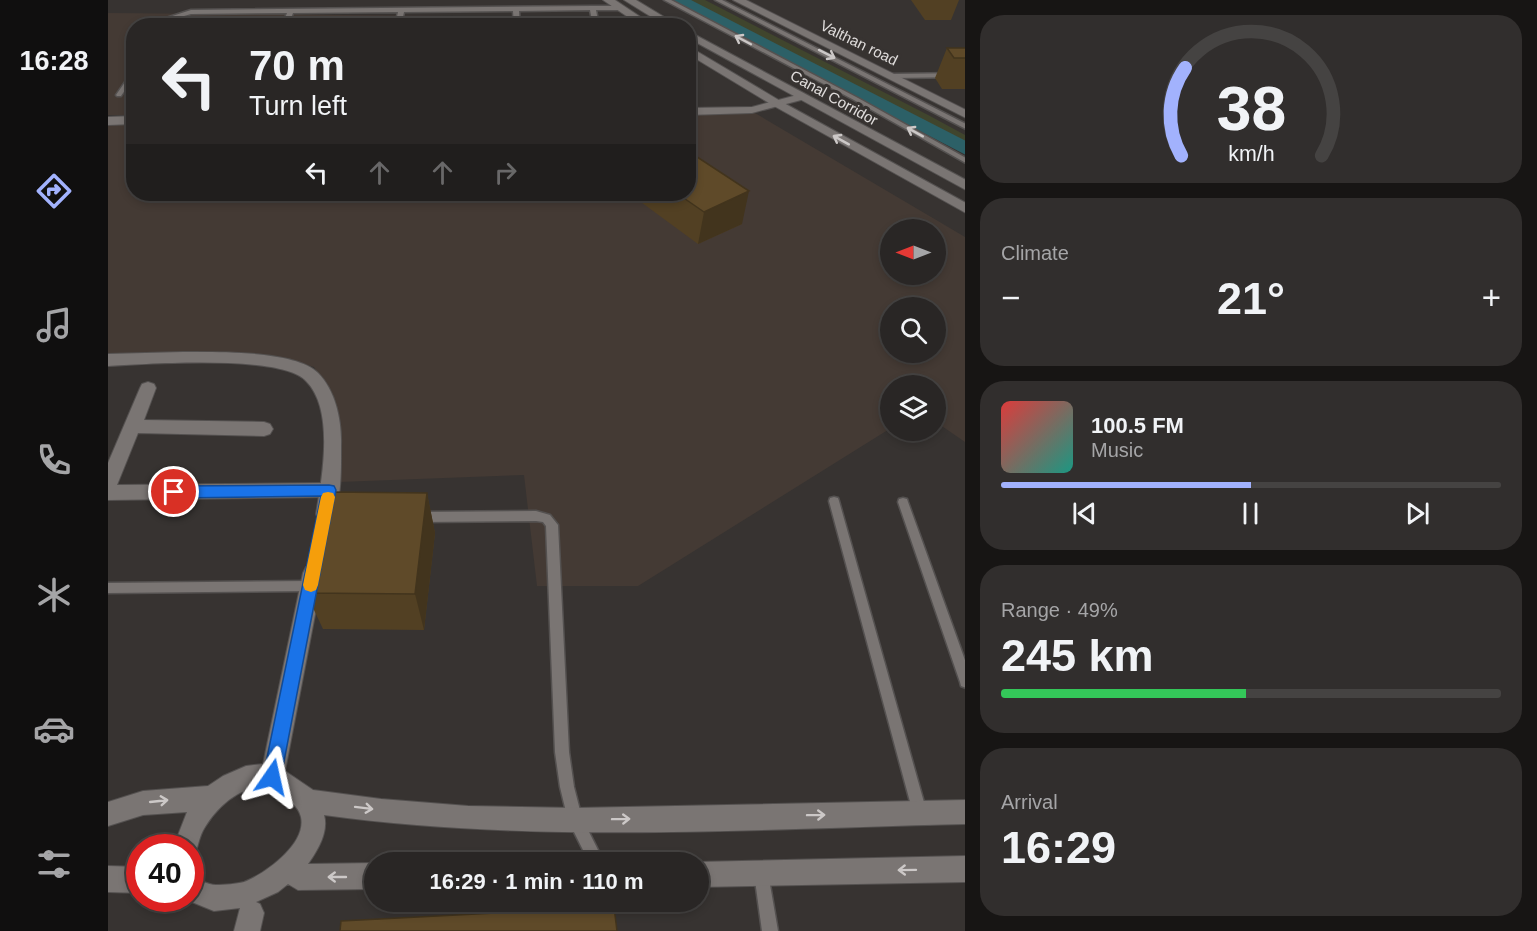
<!DOCTYPE html>
<html lang="en">
<head>
<meta charset="utf-8">
<style>
  body { margin:0; font-family:Arial,sans-serif; background:#312e2d; color:#f1f3f6; height:100vh; display:flex; flex-direction:column; font-size:22px; white-space:nowrap }
  * { box-sizing:border-box; margin:0 }
  p { font-size:20px; color:#a5a5a7 }
  .icon { flex:none; width:33px; height:33px; fill:none; stroke:currentColor; stroke-width:2; stroke-linecap:round; stroke-linejoin:round }
  .map { position:relative; flex:1; overflow:hidden }
  .side { display:flex; flex-direction:column; gap:15px; padding:15px; background:#171514; width:572px }
  .side>* { flex:none }
  .hud { position:absolute; left:18px; top:18px; width:570px; height:183px; border-radius:24px; box-shadow:0 3px 9px #0003,0 0 0 2px #454342; background:#292625; color:#f1f3f6; overflow:hidden }
  .needle { width:39px; rotate:270deg }
  .buttons { position:absolute; left:772px; top:219px; display:grid; gap:12px }
  .buttons a { display:grid; place-items:center; width:66px; height:66px; border-radius:50%; background:#292625; box-shadow:0 3px 9px #0003,0 0 0 2px #454342; font-size:30px }
  .speed { position:absolute; left:18px; top:834px; display:flex; gap:12px; font-size:30px; font-weight:700; text-align:center }
  .speed>* { display:grid; place-content:center; width:78px; height:78px; border-radius:50%; background:#292625; box-shadow:0 3px 9px #0003,0 0 0 2px #454342; line-height:1 }
  .speed .limit { border:9px solid #d22; background:#fff; color:#111 }
  .pin { position:absolute; display:grid; place-items:center; width:51px; height:51px; color:#fff; margin:-26px; border:3px solid #fff; border-radius:50%; box-shadow:0 2px 6px #0007 }
  .me { position:absolute; width:66px; margin:-33px; rotate:11deg; stroke-linejoin:round; filter:drop-shadow(0 0 4px #0008) }
  .turn { display:flex; align-items:center; gap:21px; height:126px; padding:0 24px; font-size:27px }
  .turn .icon { width:78px; height:78px; stroke-width:2.5 }
  .turn b { display:block; font-size:42px; line-height:51px }
  .lanes { display:flex; align-items:center; height:57px; padding:0 24px; background:#0003; justify-content:center; gap:30px; direction:ltr }
  .lanes .off { opacity:.35 }
  .big { font-size:45px; font-weight:700; line-height:1.1 }
  .side .tile { flex:1; display:flex; flex-direction:column; justify-content:center; gap:9px; min-width:0; padding:0 21px; border-radius:24px; background:#312e2d }
  .side .dial { align-items:center; gap:0 }
  .dial svg { height:156px; overflow:visible; fill:none; stroke:#454342; stroke-width:7; stroke-linecap:round; text-anchor:middle }
  .dial text { fill:#f1f3f6; stroke:none }
  .song { display:flex; align-items:center; gap:18px }
  .cover { width:72px; height:72px; border-radius:9px; background:linear-gradient(135deg,hsl(0 70% 55%),hsl(170 70% 35%)) }
  .played { height:6px; border-radius:3px; background:linear-gradient(90deg,#a2b2fd 50%,#454342 50%) }
  .keys { display:flex; justify-content:space-around; direction:ltr }
  .heat { display:flex; justify-content:space-between; align-items:center; font-size:33px; direction:ltr }
  .charge { height:9px; border-radius:4px; background:linear-gradient(90deg,#34c759 49%,#454342 0) }
  .trip { position:absolute; left:256px; top:852px; width:345px; height:60px; border-radius:30px; background:#292625; box-shadow:0 3px 9px #0003,0 0 0 2px #454342; font-weight:700; line-height:60px; text-align:center }
  main { display:flex; flex:1; min-height:0 }
  .menu { display:flex; flex-direction:column; width:108px; justify-content:space-around; align-items:center; background:#100f0f; color:#a5a5a7 }
  .menu .icon { width:42px; height:42px }
  .menu .current { color:#a2b2fd }
  .menu b { font-size:27px; color:#f1f3f6 }
  .map>svg:first-child { display:block }
</style>
</head>
<body>
<main>
<nav class="menu">
<b>16:28</b>
<svg class="icon current" aria-label="directions" viewBox="0 0 24 24"><path d="M12 3l9 9-9 9-9-9zM9 14v-3h6M13 9l2 2-2 2"/></svg>
<svg class="icon" aria-label="music" viewBox="0 0 24 24"><path d="M9 18V5l10-2v13"/><circle cx="6" cy="18" r="3"/><circle cx="16" cy="16" r="3"/></svg>
<svg class="icon" aria-label="phone" viewBox="0 0 24 24"><path d="M5 4h4l2 5-3 2q2 4 5 5l2-3 5 2v4C11 20 4 13 5 4z"/></svg>
<svg class="icon" aria-label="climate" viewBox="0 0 24 24"><path d="M12 3v18M4 7l16 10M4 17L20 7"/></svg>
<svg class="icon" aria-label="car" viewBox="0 0 24 24"><path d="M5 17H2v-5l4-1 3-4h7l3 4 3 1v5h-3M9 17h6M6 11h13"/><circle cx="7" cy="17" r="2"/><circle cx="17" cy="17" r="2"/></svg>
<svg class="icon" aria-label="filters" viewBox="0 0 24 24"><path d="M4 7h16M4 17h16"/><circle cx="9" cy="7" r="2"/><circle cx="15" cy="17" r="2"/></svg>
</nav>
<div class="map">
<svg width="858" height="931" viewBox="0 0 858 931">
  <rect width="100%" height="100%" fill="#373331"/>
  <!-- built -->
  <g fill="#443a34" fill-rule="evenodd">
    <polygon points="0,13 470,17 472,25 26,26 25,115 0,115"/>
    <path d="M 647,113 L 857,237 L 857,442 L 828,422 L 828,386 L 783,386 L 783,428 L 530,586 L 429,586 L 416,475 L 231,482 L 222,392 L 206,367 L 173,357 L 0,355 L 0,124 L 25,124 L 26,194 L 580,194 L 581,114 ZM 783,230 L 828,230 L 828,274 L 783,274 ZM 783,308 L 828,308 L 828,352 L 783,352 Z"/>
  </g>
  <!-- green -->
  <polygon fill="#40452d" points="580,0 597,0 822,116 857,135 857,149 808,120"/>
  <g fill="none" stroke-linecap="round" stroke-linejoin="round">
    <!-- canal -->
    <polygon fill="#2c6067" fill-rule="evenodd" points="563,0 583,0 858,141 858,155 566,3"/>
    <!-- service casing -->
    <g stroke="#545150" stroke-width="3">
      <g id="service">
        <polygon points="556,0 563,0 750,98 858,158 858,163 746,100"/>
        <polygon points="607,0 614,0 858,124 858,129"/>
        <polygon points="485,6 513,6 516,8 513,10 488,10 491,26 485,26 482,10 411,11 412,26 406,26 405,11 296,12 293,26 287,26 290,12 185,13 180,26 174,26 179,13 83,14 59,21 57,26 51,26 55,19 83,10"/>
        <polygon points="26,69 26,77 13,96 9,96 8,95"/>
        <polygon points="858,73 858,77 784,78 781,76 784,74"/>
        <polygon points="726,497 730,498 731,501 819,813 817,818 812,820 807,818 805,813 721,501 722,498"/>
        <polygon points="795,498 799,499 800,502 858,663 858,688 853,686 852,682 790,502 791,499"/>
        <polygon points="428,511 442,515 450,525 461,752 466,787 474,818 496,862 481,862 460,820 452,787 447,752 438,526 435,522 428,521 310,522 306,520 304,517 306,514 310,512"/>
        <polygon points="202,581 206,582 208,586 206,590 202,591 0,593 0,583"/>
        <polygon points="653,866 658,868 660,873 670,931 654,931 646,873 648,868"/>
      </g>
    </g>
    <!-- minor casing -->
    <g stroke="#545150" stroke-width="2">
      <g id="minor">
        <polygon points="693,94 699,97 697,99 644,113 580,115 580,108 644,107"/>
        <polygon points="26,116 26,124 0,125 0,117"/>
        <polygon points="40,382 46,384 48,388 36,420 156,422 162,424 165,429 162,434 156,436 30,433 9,485 221,483 228,485 230,490 228,495 221,497 0,500 0,463 32,388 34,384"/>
      </g>
    </g>
    <!-- tertiary casing -->
    <g stroke="#545150" stroke-width="2">
      <g id="tertiary">
        <polygon points="495,0 507,0 546,26 533,26"/>
        <polygon points="580,46 674,102 858,203 858,213 666,106 580,54"/>
        <path d="M 75,352 C 106,352 188,350 210,373 C 228,391 234,422 233,446 C 233,469 234,499 224,520 L 217,522 L 210,520 L 208,514 C 214,478 227,410 198,381 C 173,354 38,364 0,366 L 0,354 Z"/>
        <path d="M 205,564 L 212,567 L 215,573 L 177,771 L 205,790 L 273,799 L 360,806 L 467,808 L 858,800 L 858,824 C 644,829 428,844 216,815 C 221,832 209,851 200,864 L 267,863 L 267,889 L 190,890 L 180,884 L 170,892 L 148,902 L 152,904 L 156,913 L 152,931 L 126,931 L 132,908 L 106,911 L 74,898 L 82,898 L 82,876 C 90,879 100,885 108,885 C 117,885 128,884 136,882 C 157,874 199,844 193,817 C 190,805 181,801 172,795 C 143,775 112,803 97,827 C 91,836 90,847 86,857 L 82,858 L 82,848 L 65,848 L 79,812 L 35,815 L 0,826 L 0,802 L 35,791 L 100,786 L 115,776 L 138,766 L 155,764 L 195,573 L 198,567 Z"/>
        <polygon points="858,856 858,882 591,887 591,862 588,862"/>
        <polygon points="0,866 32,867 32,893 0,892"/>
      </g>
    </g>
    <!-- secondary casing -->
    <g stroke="#545150" stroke-width="2">
      <g id="secondary">
        <polygon points="516,0 528,0 571,26 558,26"/>
        <polygon points="625,0 638,0 858,110 858,118"/>
        <polygon points="580,31 858,180 858,190 580,38"/>
      </g>
    </g>
    <!-- service -->
    <use href="#service" fill="#7a7573" fill-rule="evenodd"/>
    <!-- minor -->
    <use href="#minor" fill="#7a7573" fill-rule="evenodd"/>
    <!-- tertiary -->
    <use href="#tertiary" fill="#7a7573" fill-rule="evenodd"/>
    <!-- secondary -->
    <use href="#secondary" fill="#7a7573" fill-rule="evenodd"/>
  </g>
  <!-- wall -->
  <g fill="#524023">
    <polygon points="803,0 851,0 843,20 817,20"/>
    <polygon points="839,48 858,48 858,89 834,89 827,78"/>
    <polygon points="522,194 580,194 634,224 590,244"/>
    <polygon points="319,493 327,533 316,630 215,629 198,593"/>
  </g>
  <!-- shaded-wall -->
  <g fill="#42341d">
    <polygon points="641,191 634,224 590,244 596,212"/>
    <polygon points="319,493 327,533 316,630 307,594"/>
  </g>
  <!-- building -->
  <g fill="#5f4a29" stroke="#42341d" stroke-width="1.5">
    <polygon points="839,48 858,48 858,58 846,58"/>
    <polygon points="580,151 641,191 596,212 570,194 580,194"/>
    <polygon points="220,492 319,493 307,594 198,593"/>
    <polygon points="506,907 509,931 232,931 233,921"/>
  </g>
  <!-- one-way arrows -->
  <defs><path id="oneway-shaft" d="M-6 0H5M1.5-3L5.5 0L1.5 3" fill="none" stroke-width="1.6" stroke-linecap="round" stroke-linejoin="round" transform="scale(1.5)"/></defs>
  <g stroke="#ccc8c7">
    <use href="#oneway-shaft" transform="translate(635 40) rotate(-152)"/>
    <use href="#oneway-shaft" transform="translate(719 54) rotate(27)"/>
    <use href="#oneway-shaft" transform="translate(807 132) rotate(-151)"/>
    <use href="#oneway-shaft" transform="translate(733 140) rotate(-151)"/>
    <use href="#oneway-shaft" transform="translate(51 801) rotate(-6)"/>
    <use href="#oneway-shaft" transform="translate(256 808) rotate(7)"/>
    <use href="#oneway-shaft" transform="translate(708 815) rotate(-1)"/>
    <use href="#oneway-shaft" transform="translate(513 819) rotate(-1)"/>
    <use href="#oneway-shaft" transform="translate(799 870) rotate(179)"/>
    <use href="#oneway-shaft" transform="translate(229 877) rotate(180)"/>
  </g>
  <!-- route -->
  <polygon fill="#1a73e8" stroke="#114b97" stroke-width="1.5" points="221,485 226,486 228,490 173,777 171,784 164,786 158,784 155,777 213,496 66,498 61,496 59,492 61,488 66,486"/>
  <!-- slow -->
  <polygon fill="#f59e0b" points="220,492 225,493 227,497 210,585 208,590 203,592 197,590 195,585 213,497 215,493"/>
  <g text-anchor="middle" stroke-width="6" stroke-linejoin="round" paint-order="stroke">
    <!-- far-street labels -->
    <g font-size="15" fill="#e0dddc" stroke="#373331">
      <text transform="translate(751 43) rotate(26)" y="5">Valthan road</text>
      <text transform="translate(726 98) rotate(29)" y="5">Canal Corridor</text>
    </g>
  </g>
</svg>
<div class="buttons">
<a><svg class="needle" viewBox="-14 -14 28 28"><path d="M0-13l5 13h-10z" fill="#e53935"/><path d="M0 13l5-13h-10z" fill="#a5a5a7"/></svg></a>
<a><svg class="icon" aria-label="search" viewBox="0 0 24 24"><circle cx="10" cy="10" r="6"/><path d="M15 15l6 6"/></svg></a>
<a><svg class="icon" aria-label="layers" viewBox="0 0 24 24"><path d="M12 4l9 5-9 5-9-5zM3 14l9 5 9-5"/></svg></a>
</div>
<div class="speed"><div class="limit">40</div></div>
<div class="pin" style="left:66px;top:492px;background:#d93025"><svg class="icon" aria-label="arrive" viewBox="0 0 24 24"><path d="M6 21V4h12l-3 4 3 4H6"/></svg></div>
<svg class="me" style="left:164px;top:777px" viewBox="-20 -20 40 40"><path d="M0-17L14 15 0 8-14 15z" fill="#1a73e8" stroke="#fff" stroke-width="4"/></svg>
<div class="trip">16:29 · 1 min · 110 m</div>
<div class="hud">
<div class="turn"><svg class="icon" aria-label="left" viewBox="0 0 24 24"><path d="M17 20v-9H6M10 6l-5 5 5 5"/></svg><div><b>70 m</b>Turn left</div></div>
<div class="lanes"><svg class="icon" aria-label="left" viewBox="0 0 24 24"><path d="M17 20v-9H6M10 6l-5 5 5 5"/></svg><svg class="icon off" aria-label="ahead" viewBox="0 0 24 24"><path d="M12 20V5M6 11l6-6 6 6"/></svg><svg class="icon off" aria-label="ahead" viewBox="0 0 24 24"><path d="M12 20V5M6 11l6-6 6 6"/></svg><svg class="icon off" aria-label="right" viewBox="0 0 24 24"><path d="M7 20v-9h11M14 6l5 5-5 5"/></svg></div>
</div>
</div>
<section class="side">
<div class="tile dial"><svg viewBox="0 0 100 80">
<path d="M14 69A42 42 0 1 1 86 69"/>
<path d="M14 69A42 42 0 0 1 16 24" stroke="#a2b2fd"/>
<text x="50" y="56" font-size="32" font-weight="700">38</text>
<text x="50" y="72" font-size="11">km/h</text>
</svg></div>
<div class="tile"><p>Climate</p>
<div class="heat"><a>−</a><b class="big">21°</b><a>+</a></div>
</div>
<div class="tile">
<div class="song"><i class="cover"></i><div><b>100.5 FM</b><p>Music</p></div></div>
<div class="played"></div>
<div class="keys"><svg class="icon" aria-label="previous" viewBox="0 0 24 24"><path d="M18 5L8 12l10 7zM5 5v14"/></svg><svg class="icon" aria-label="pause" viewBox="0 0 24 24"><path d="M8 5v14M16 5v14"/></svg><svg class="icon" aria-label="next" viewBox="0 0 24 24"><path d="M6 5l10 7-10 7zM19 5v14"/></svg></div>
</div>
<div class="tile"><p>Range · 49%</p><b class="big">245 km</b><div class="charge"></div></div>
<div class="tile"><p>Arrival</p><b class="big">16:29</b></div>
</section>
</main>
</body>
</html>
